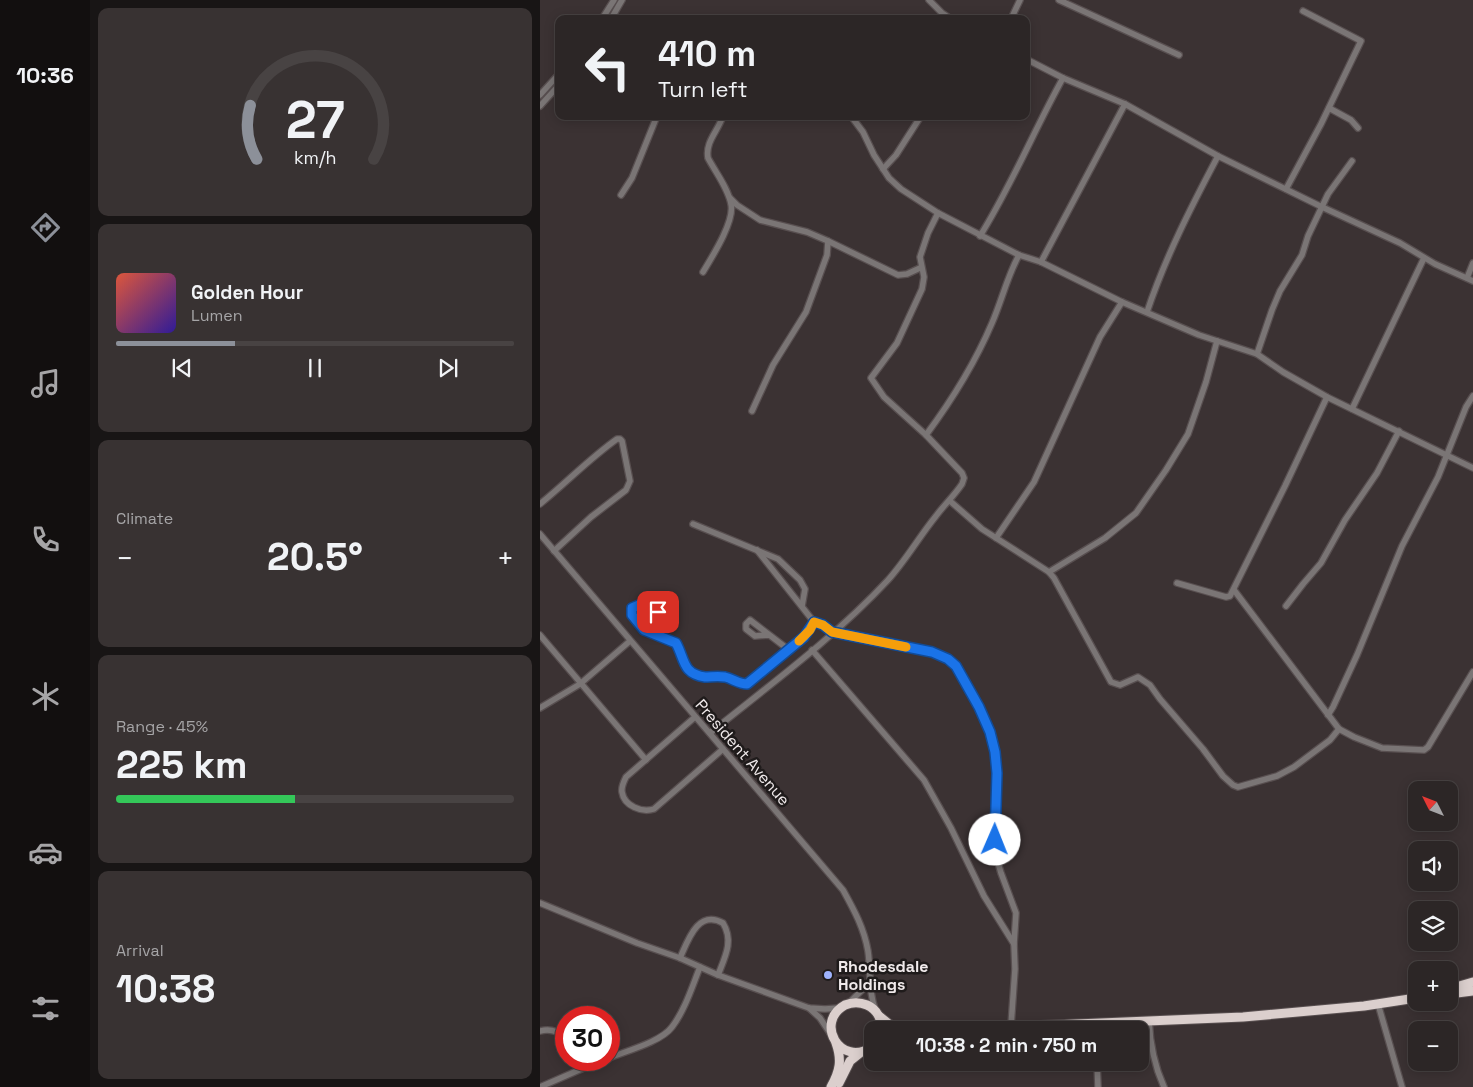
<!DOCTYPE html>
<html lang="en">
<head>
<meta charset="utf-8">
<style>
  body { margin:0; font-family:"Space Grotesk",sans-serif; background:#383232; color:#f1f3f6; height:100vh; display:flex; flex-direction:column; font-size:19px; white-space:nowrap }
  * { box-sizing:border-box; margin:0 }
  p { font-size:16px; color:#a6a5a7 }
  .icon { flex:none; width:28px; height:28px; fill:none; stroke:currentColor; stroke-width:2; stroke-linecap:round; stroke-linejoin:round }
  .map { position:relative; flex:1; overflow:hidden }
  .details { display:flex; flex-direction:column; gap:8px; padding:8px; background:#181515; width:450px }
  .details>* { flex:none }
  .hud { position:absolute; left:15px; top:15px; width:475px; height:105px; border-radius:10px; box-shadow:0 2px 12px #0003,0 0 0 1px #484343; background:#2c2626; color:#f1f3f6; overflow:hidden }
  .needle { width:32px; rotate:312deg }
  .controls { position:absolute; left:868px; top:781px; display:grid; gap:10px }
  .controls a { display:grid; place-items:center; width:50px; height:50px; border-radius:10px; background:#2c2626; box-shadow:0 2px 12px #0003,0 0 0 1px #484343; font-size:25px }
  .speed { position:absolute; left:15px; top:1006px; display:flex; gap:10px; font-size:25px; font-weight:700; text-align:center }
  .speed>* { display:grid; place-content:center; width:65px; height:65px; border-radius:50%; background:#2c2626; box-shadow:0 2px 12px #0003,0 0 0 1px #484343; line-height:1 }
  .speed .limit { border:8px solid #d22; background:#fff; color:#111 }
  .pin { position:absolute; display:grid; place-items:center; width:42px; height:42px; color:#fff; margin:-21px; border-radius:10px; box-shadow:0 2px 8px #0006 }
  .me { position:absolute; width:55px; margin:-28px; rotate:1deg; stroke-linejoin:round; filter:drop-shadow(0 0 4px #0008) }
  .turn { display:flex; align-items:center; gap:18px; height:105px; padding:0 20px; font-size:22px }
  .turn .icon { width:65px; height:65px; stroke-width:2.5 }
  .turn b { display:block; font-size:35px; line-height:42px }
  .big { font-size:38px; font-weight:700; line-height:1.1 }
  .details .card { flex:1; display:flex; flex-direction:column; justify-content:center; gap:8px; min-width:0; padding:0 18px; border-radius:10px; background:#383232 }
  .details .dial { align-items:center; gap:0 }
  .dial svg { height:130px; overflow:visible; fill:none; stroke:#484343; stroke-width:7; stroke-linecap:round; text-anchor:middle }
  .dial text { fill:#f1f3f6; stroke:none }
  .song { display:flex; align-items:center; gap:15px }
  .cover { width:60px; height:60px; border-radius:8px; background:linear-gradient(135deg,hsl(10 70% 55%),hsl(250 70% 35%)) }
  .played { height:5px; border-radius:2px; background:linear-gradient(90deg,#8c9099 30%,#484343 30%) }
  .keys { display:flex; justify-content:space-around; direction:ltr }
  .heat { display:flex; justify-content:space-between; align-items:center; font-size:28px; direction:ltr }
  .charge { height:8px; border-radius:4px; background:linear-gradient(90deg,#34c759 45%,#484343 0) }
  .trip { position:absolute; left:324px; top:1021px; width:285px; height:50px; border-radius:10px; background:#2c2626; box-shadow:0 2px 12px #0003,0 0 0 1px #484343; font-weight:700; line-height:50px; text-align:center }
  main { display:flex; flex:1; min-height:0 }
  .dock { display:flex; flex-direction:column; width:90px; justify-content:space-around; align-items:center; background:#120f0f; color:#a6a5a7 }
  .dock .icon { width:35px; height:35px }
  .dock .selected { color:#8c9099 }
  .dock b { font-size:22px; color:#f1f3f6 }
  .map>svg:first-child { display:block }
</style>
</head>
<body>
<main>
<nav class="dock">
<b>10:36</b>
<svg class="icon selected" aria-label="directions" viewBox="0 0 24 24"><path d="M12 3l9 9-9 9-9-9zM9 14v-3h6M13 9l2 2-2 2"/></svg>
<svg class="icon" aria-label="music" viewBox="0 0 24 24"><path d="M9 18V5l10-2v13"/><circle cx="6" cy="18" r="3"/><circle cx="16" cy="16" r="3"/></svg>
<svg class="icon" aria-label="phone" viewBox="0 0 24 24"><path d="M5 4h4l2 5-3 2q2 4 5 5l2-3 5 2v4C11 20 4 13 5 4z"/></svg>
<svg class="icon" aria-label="climate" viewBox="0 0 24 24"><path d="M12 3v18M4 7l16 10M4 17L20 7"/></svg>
<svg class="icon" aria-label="car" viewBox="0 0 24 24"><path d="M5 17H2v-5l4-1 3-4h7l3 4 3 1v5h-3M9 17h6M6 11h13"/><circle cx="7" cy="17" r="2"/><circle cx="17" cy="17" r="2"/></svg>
<svg class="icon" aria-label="filters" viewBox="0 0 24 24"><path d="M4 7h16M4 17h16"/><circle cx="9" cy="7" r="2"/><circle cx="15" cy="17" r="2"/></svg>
</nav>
<section class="details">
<div class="card dial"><svg viewBox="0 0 100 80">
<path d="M14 69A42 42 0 1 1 86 69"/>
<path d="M14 69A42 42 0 0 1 10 36" stroke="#8c9099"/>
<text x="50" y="56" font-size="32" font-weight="700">27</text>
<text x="50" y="72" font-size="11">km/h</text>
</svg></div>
<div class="card">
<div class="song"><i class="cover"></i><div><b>Golden Hour</b><p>Lumen</p></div></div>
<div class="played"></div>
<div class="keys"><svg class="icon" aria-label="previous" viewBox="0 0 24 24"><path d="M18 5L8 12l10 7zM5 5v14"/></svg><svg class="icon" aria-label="pause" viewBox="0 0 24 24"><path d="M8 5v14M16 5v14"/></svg><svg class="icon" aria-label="next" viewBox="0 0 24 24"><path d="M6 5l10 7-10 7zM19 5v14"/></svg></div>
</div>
<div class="card"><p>Climate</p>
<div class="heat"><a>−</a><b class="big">20.5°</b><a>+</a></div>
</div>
<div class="card"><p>Range · 45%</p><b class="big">225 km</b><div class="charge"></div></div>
<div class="card"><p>Arrival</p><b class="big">10:38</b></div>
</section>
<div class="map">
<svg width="933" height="1087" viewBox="0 0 933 1087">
  <rect width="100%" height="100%" fill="#3b3233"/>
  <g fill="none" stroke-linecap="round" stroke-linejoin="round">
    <!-- minor casing -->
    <g stroke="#584f50" stroke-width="8">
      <g id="minor">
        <polyline points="389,0 402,13 411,19"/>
        <polyline points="519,0 639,55"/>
        <polyline points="62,19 74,0"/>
        <polyline points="71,19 82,0"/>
        <polyline points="471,19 480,0"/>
        <polyline points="486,59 523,78 585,104 678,156 782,207 860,243 895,264 933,281"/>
        <polyline points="0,95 19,74"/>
        <polyline points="0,106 19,85"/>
        <polyline points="789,108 811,120 818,128"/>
        <polyline points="311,116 323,132 334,155 349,178 361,189 398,213 479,255 501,262 582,302 659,335 717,354 743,372 787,397 933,468"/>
        <polyline points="343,169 356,155 381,116"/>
        <polyline points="746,189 781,124 821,41 763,11"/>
        <polyline points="81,195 92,178 117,116"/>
        <polyline points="190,198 197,205 220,220 267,232 288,241 287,255 266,312 233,365 212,411"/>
        <path d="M 440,236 C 472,185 494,130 523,78"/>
        <polyline points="288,241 358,275 367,274 380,268"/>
        <polyline points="501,262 585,104"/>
        <path d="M 163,272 C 172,257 195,221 191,204 C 188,188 176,173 168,158 C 165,142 178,131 183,116"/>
        <polyline points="927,278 933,263"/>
        <path d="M 607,312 C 625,258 651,207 678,156"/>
        <polyline points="717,354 732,310 740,291 762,255 768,236 788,194 812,161"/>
        <polyline points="812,409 884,258"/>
        <polyline points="386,435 344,397 331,378 357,343 382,289 384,277 380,257 388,233 398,213"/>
        <polyline points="410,501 442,529 509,572 514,578 571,682 580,685 598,677 610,685 620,699 663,749 683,776 693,785 698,787 737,776 754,767 790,740 799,729"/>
        <path d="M 0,504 C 26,483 50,458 77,439 L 80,439 L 82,441 L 90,481 L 86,490 L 51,517 L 14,551"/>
        <polyline points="153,524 238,559 260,580 265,589 262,606"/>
        <path d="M 0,534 L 303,890 C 314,910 324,928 328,951 C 331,971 328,990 335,1009"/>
        <polyline points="456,538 494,482 560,337 582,302"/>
        <polyline points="217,550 274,622 283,625 292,632 391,652 408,659 416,666 421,674 439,707 450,732 455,752 457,773 456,856 461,873 476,913 474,944"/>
        <polyline points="509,572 565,538 596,513 626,470 648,434 666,382 677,341"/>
        <polyline points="637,583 686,597 690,596 745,486 787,397"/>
        <polyline points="694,590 799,729 814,737 842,748 884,750 888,747 933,672"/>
        <polyline points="746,606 763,584 781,563 805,520 837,473 859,431"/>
        <path d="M 117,612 L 99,605 L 92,608 L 92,615 L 104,630 L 136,643 C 145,659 142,674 165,677 C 171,677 178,676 185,677 C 193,679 199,684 207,684 L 249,650"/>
        <polyline points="0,635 106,760"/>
        <polyline points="229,635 215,636 206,629 206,624 210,620 249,650 264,637 274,622"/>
        <polyline points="272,650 384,780 411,828 444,896 474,944 475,969 471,1026"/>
        <polyline points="0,708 40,684 90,641"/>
        <polyline points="788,715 793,707 817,655 862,546 898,477 926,407 933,396"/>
        <path d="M 155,717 L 86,777 C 84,781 81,787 82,792 C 84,806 102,813 114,809 L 183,749"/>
        <path d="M 170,733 C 231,684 295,637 348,580 C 366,560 379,537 396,516 C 404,505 414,496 422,484 L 424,478 L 422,473 L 386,435 C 412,400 435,363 452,323 C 462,300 467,277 479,255"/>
        <polyline points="0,903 97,943 140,958 178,975 269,1008 285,1009 300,1008"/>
        <path d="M 140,958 C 148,940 158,909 183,923 C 194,941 185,957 178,975"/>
        <polyline points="310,1002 330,982"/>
        <polyline points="838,1004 862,1087"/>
        <polyline points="269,1008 280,1018 290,1033"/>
        <path d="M 609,1020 C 610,1044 614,1065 624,1087"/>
        <path d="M 0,1031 C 10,1028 18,1031 26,1037"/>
        <path d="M 69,1058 C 86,1051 121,1042 132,1027 C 145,1010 152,987 160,967"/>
        <polyline points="557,1062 558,1087"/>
        <polyline points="0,1087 62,1060"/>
      </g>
    </g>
    <!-- highway casing -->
    <g stroke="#584f50" stroke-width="11">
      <g id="highway">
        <polyline points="909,989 933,982"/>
        <polyline points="909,994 933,991"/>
        <polyline points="339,1016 349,1024 363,1030"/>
        <polyline points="396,1030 703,1017 824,1006 876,998"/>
        <path d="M 332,1047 C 300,1068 274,1022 305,1005 C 312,1002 320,1002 327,1005 C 338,1010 341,1019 342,1030"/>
        <polyline points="299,1083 310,1061 320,1053"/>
        <path d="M 291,1087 C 300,1071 302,1060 296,1043"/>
      </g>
    </g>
    <!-- minor -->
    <use href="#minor" stroke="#7a7575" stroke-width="5.5"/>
    <!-- highway -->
    <use href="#highway" stroke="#dbcfcd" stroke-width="9"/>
  </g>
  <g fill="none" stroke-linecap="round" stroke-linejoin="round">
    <!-- route casing -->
    <g stroke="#114b97" stroke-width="12">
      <path id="route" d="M 118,612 L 99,605 L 92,608 L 92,615 L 104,630 L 136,643 C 145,659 142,674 165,677 C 171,677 178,676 185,677 C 193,679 199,684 207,684 L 264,637 L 274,622 L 283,625 L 292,632 L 392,652 L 408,659 L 416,666 L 439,707 L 450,732 L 455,752 L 457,773 L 455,840"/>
    </g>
    <!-- route -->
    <use href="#route" stroke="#1a73e8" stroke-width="9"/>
    <!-- slow -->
    <polyline stroke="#f59e0b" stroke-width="9" points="259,641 270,630 274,622 283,625 292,632 366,647"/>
  </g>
  <!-- markers -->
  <circle fill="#9fb3fd" stroke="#1f1b1b" stroke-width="2" cx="288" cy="975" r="5"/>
  <g text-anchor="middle" stroke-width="5" stroke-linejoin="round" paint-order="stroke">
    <!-- street labels -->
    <g font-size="16" fill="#f0eaeb" stroke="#1f1b1b">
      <text transform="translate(203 752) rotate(49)" y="6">President Avenue</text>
    </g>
    <!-- poi labels -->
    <g font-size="16" font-weight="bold" fill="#f0eaeb" stroke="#1f1b1b" text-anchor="start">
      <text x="298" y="972">Rhodesdale<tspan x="298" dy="18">Holdings</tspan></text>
    </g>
  </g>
</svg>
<div class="controls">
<a><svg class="needle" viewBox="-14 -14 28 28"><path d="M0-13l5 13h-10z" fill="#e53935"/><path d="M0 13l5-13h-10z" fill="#a6a5a7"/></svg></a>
<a><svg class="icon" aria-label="sound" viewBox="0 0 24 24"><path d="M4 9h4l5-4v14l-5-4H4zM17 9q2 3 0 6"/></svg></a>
<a><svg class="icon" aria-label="layers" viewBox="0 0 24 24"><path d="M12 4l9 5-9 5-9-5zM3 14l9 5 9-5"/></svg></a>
<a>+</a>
<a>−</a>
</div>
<div class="speed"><div class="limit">30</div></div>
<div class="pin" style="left:118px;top:612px;background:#d93025"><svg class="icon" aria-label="arrive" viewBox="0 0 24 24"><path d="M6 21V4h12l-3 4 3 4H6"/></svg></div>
<svg class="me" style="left:455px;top:840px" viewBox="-20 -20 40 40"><circle r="19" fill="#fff"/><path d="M0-13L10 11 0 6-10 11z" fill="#1a73e8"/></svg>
<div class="trip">10:38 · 2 min · 750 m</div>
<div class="hud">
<div class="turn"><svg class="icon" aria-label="left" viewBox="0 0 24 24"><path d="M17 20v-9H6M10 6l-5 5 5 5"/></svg><div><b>410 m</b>Turn left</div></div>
</div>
</div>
</main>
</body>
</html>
